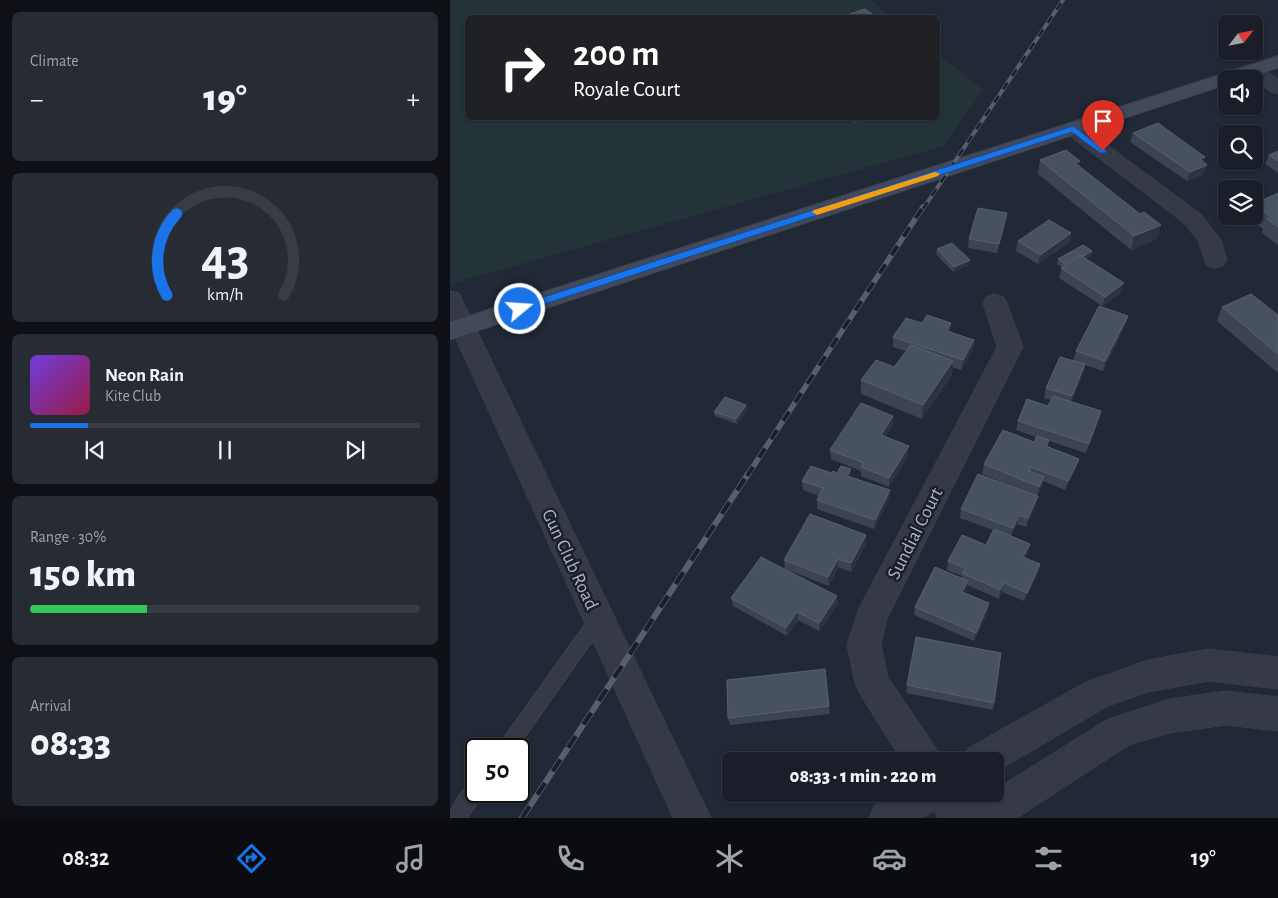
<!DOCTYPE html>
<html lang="en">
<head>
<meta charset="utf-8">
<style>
  body { margin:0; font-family:"Alegreya Sans",sans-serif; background:#262b34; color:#f1f3f6; height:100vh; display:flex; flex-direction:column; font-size:19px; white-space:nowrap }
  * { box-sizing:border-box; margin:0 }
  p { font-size:16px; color:#9fa2a8 }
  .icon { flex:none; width:28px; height:28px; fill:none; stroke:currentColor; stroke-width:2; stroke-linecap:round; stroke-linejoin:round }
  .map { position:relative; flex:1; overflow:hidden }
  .sheet { display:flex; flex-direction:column; gap:12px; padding:12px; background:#0e1016; width:450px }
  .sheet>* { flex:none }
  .banner { position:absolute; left:15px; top:15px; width:475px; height:105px; border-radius:8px; box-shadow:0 1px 4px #0004,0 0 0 1px #373c45; background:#202124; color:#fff; overflow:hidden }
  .needle { width:32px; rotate:58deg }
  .buttons { position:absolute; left:768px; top:15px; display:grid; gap:10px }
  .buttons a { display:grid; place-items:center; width:45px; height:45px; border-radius:8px; background:#191e28; box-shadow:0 1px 4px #0004,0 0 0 1px #373c45; font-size:25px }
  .speed { position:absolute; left:15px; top:738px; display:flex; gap:10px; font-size:25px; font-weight:700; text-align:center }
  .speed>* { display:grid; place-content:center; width:65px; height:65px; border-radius:50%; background:#191e28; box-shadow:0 1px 4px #0004,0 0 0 1px #373c45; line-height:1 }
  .speed .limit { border:2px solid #111; border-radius:8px; background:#fff; color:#111 }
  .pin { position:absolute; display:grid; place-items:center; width:42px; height:42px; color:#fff; margin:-51px -21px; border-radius:50% 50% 50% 0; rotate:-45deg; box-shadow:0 0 5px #0007 }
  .pin .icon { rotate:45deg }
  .me { position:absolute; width:55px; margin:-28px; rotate:72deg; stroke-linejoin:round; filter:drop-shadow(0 0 4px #0008) }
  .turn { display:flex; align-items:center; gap:18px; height:105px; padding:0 25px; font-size:22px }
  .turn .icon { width:65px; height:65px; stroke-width:2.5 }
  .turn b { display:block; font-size:35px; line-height:42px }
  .big { font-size:38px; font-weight:800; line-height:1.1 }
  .sheet .widget { flex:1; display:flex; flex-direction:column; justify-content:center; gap:8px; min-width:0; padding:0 18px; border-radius:8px; background:#262b34 }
  .sheet .dial { align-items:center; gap:0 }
  .dial svg { height:130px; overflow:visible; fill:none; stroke:#373c45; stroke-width:7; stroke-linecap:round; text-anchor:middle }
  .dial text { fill:#f1f3f6; stroke:none }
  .song { display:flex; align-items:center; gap:15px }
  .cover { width:60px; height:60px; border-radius:8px; background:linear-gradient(135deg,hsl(260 70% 55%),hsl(340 70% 35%)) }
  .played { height:5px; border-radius:2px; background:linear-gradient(90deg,#1a73e8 15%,#373c45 15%) }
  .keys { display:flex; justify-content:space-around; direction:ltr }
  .heat { display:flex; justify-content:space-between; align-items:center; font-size:28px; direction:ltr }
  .charge { height:8px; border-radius:4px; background:linear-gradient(90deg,#34c759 30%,#373c45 0) }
  .trip { position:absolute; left:272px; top:752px; width:282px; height:50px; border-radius:8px; background:#191e28; box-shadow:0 1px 4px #0004,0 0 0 1px #373c45; font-weight:800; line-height:50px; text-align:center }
  .tab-bar { display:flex; height:80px; justify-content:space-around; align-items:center; background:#0a0c10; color:#9fa2a8 }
  .tab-bar .icon { width:35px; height:35px }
  .tab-bar .selected { color:#1a73e8 }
  .tab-bar b { font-size:22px; color:#f1f3f6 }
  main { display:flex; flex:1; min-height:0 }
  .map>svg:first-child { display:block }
</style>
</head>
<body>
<main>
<section class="sheet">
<div class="widget"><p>Climate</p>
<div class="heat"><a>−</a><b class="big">19°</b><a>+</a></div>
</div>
<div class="widget dial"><svg viewBox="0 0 100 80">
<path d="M14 69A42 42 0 1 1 86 69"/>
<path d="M14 69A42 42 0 0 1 20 19" stroke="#1a73e8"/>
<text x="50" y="56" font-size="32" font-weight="700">43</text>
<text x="50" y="72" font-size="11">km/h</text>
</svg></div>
<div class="widget">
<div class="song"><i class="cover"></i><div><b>Neon Rain</b><p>Kite Club</p></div></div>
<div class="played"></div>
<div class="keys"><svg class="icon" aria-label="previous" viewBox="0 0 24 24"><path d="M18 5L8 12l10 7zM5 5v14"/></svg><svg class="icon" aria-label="pause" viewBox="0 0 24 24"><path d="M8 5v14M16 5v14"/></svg><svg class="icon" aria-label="next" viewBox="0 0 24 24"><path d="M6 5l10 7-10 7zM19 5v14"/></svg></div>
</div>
<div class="widget"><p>Range · 30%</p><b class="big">150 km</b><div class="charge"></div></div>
<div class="widget"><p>Arrival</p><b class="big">08:33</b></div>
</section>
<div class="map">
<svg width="828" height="818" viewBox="0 0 828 818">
  <rect width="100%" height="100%" fill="#212836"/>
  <!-- green -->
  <polygon fill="#233337" points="0,0 420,0 442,17 18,18 18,118 488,118 488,54 533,90 494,146 0,284"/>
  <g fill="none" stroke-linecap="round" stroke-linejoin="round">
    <!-- service casing -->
    <g stroke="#3e4350" stroke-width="2">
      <g id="service">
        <polygon points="149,611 155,613 157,618 155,623 66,749 46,749 143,613"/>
        <path d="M 26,781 L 26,791 L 35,791 L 17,818 L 0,818 C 0,806 14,786 26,781 Z"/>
      </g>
    </g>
    <!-- minor casing -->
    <g stroke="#3e4350" stroke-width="1">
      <g id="minor">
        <polygon points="802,64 809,66 828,79 828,94 821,92 795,74 792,70 795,66"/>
        <polygon points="623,123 630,125 751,214 771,240 777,260 773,266 765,268 757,266 748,241 735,224 616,133 613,129 616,125"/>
        <polygon points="0,291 9,293 12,299 261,818 223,818 0,326"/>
        <polygon points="545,294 554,297 557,303 573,347 437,619 431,645 438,677 486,748 491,761 452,761 410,694 405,683 397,645 409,608 547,347 533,303 536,297"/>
        <polygon points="759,649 828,657 828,689 759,681 698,692 658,706 546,772 546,761 513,761 518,748 636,682 698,660"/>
        <polygon points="776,691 828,697 828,731 776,725 720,733 679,745 567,818 488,818 484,811 472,818 419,818 425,805 443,794 516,794 522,804 538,794 546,794 546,789 658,719 720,699"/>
      </g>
    </g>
    <!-- secondary casing -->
    <g stroke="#3e4350" stroke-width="1">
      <polygon id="secondary" points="828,56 828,68 796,79 776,79 776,85 0,340 0,322"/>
    </g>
    <!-- service -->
    <use href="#service" fill="#353a46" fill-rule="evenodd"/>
    <!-- minor -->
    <use href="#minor" fill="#353a46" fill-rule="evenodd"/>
    <!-- secondary -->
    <use href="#secondary" fill="#434959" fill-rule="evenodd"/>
    <!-- rail-far2 casing -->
    <g stroke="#575e6d" stroke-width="4">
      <polyline id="rail-far2" points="473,209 613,0"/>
    </g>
    <!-- rail-far1 casing -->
    <g stroke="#575e6d" stroke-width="5.5">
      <polyline id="rail-far1" points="297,476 473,207"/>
    </g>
    <!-- rail casing -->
    <g stroke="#575e6d" stroke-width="6">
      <polyline id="rail" points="72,818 298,474"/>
    </g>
    <!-- rail-far2 -->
    <use href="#rail-far2" stroke="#1a1f2b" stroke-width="2.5" stroke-dasharray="8" stroke-linecap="butt"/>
    <!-- rail-far1 -->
    <use href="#rail-far1" stroke="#1a1f2b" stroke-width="4" stroke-dasharray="11" stroke-linecap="butt"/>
    <!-- rail -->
    <use href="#rail" stroke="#1a1f2b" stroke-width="4.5" stroke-dasharray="14" stroke-linecap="butt"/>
  </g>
  <!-- wall -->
  <g fill="#3c4454">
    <polygon points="399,118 425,118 405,124"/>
    <polygon points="683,133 753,162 754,174 737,181 680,142"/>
    <polygon points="828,151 828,173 815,164 819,155"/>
    <polygon points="590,160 629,166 707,239 681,250 588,174"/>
    <polygon points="828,193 828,245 812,233 813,229 798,218 798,216 804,216 804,204"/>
    <polygon points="555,222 547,253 518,248 519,239"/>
    <polygon points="621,233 620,242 588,264 566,251 568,241"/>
    <polygon points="487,249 519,265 503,272 486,254"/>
    <polygon points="642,251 641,256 636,259 671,293 652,306 609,278 612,267 607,264 608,259"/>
    <polygon points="772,307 828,315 828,373 767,321"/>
    <polygon points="678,316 675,325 653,371 635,365 633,374 621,402 651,411 636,453 599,441 597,447 629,459 626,468 615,490 593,481 592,486 587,496 532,474 534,464 584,442 586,437 566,430 568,421 598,406 601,400 594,398 596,388 623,361 626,351"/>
    <polygon points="472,323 524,340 523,349 511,370 502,367 502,375 472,419 411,394 411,380 444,367 456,351 443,347 443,337"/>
    <polygon points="296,405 297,410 287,424 265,416 264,412"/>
    <polygon points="443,425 435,437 458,455 439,487 411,476 411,471 381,459 380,450"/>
    <polygon points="381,473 401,477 439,499 424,529 367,509 367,500 369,496 353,490 352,481"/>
    <polygon points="586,505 576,527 567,524 561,536 580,544 578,553 575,558 590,564 588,573 574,601 552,592 549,599 517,585 517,589 515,593 538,612 524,641 464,615 465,607 511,578 512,576 497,570 498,561 536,545 543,530 510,518 511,509"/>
    <polygon points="416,535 416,544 401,572 388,567 379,586 335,569 334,560"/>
    <polygon points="281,598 388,604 369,631 348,620 337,636 283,606"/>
    <polygon points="457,685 544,703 543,710 456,693"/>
    <polygon points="379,706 380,714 280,725 278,718"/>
  </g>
  <!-- shaded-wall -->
  <g fill="#2c3443">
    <polygon points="405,118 425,118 405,124"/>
    <polygon points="755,157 752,166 750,159"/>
    <polygon points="630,161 628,175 625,163"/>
    <polygon points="757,165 754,174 737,181 740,172"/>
    <polygon points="711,225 707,239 681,250 684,236"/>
    <polygon points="621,233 620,242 588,264 590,255"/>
    <polygon points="642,251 641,256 616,270 617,266"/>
    <polygon points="520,260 519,265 503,272 504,267"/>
    <polygon points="674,283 671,293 652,306 655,297"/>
    <polygon points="678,316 675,325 653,371 655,361"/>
    <polygon points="501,323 500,333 497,331"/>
    <polygon points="524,340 523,349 511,370 513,360"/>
    <polygon points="503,361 502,375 472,419 473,405"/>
    <polygon points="635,364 633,374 620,406 622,396"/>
    <polygon points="296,405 297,410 287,424 286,419"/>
    <polygon points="651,411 648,421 636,453 639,444"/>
    <polygon points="443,416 443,425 431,444 431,435"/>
    <polygon points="459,446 458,455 439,487 439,478"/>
    <polygon points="629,459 626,468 615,490 618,481"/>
    <polygon points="401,469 401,479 397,476"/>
    <polygon points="594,477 592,486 587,496 589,487"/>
    <polygon points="440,490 439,499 424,529 425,520"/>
    <polygon points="588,496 586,505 576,527 578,518"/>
    <polygon points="569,515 567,524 561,537 563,528"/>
    <polygon points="416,535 416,544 401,572 401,563"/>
    <polygon points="580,544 578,553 571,566 573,557"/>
    <polygon points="388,559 388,567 379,586 378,577"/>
    <polygon points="590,564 588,573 574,601 577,593"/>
    <polygon points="518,581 517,589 511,601 512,592"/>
    <polygon points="554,583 552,592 549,599 550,590"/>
    <polygon points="387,596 388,604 369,631 369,623"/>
    <polygon points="539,603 538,612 524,641 526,633"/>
    <polygon points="347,612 348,620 337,636 336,628"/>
  </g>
  <!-- building -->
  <g fill="#485160" stroke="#586070">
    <polygon points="415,9 427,17 388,18"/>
    <polygon points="708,123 755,157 750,159 757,165 740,172 683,133"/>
    <polygon points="616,150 630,161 625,163 690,214 694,212 711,225 684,236 590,160"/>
    <polygon points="828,151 828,161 819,155"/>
    <polygon points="828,193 828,227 817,219 821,217 804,205 804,204"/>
    <polygon points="528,208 557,213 549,244 519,239"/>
    <polygon points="599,220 621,233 590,255 568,241"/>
    <polygon points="502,243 520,260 504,267 487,249"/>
    <polygon points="633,245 642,251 632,257 630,255 616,265 608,259"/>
    <polygon points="630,255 674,283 655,297 611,268"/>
    <polygon points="801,294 828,315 828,354 772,307"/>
    <polygon points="649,306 678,316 655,361 626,351"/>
    <polygon points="477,315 501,323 497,331 524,340 513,360 443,337 456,318 472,323"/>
    <polygon points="461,345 503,361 473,405 411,380 426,360 444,367"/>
    <polygon points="610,357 635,364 622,396 596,388"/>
    <polygon points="603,396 651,411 639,444 568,421 577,399 598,406"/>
    <polygon points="275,397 296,405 286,419 264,412"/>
    <polygon points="411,403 443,416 431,435 459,446 439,478 411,467 414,463 380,450"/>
    <polygon points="553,430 584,442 587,436 599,440 596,446 629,459 618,481 581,467 579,471 594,477 589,487 534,464"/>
    <polygon points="361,466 381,473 383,471 387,473 391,466 401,469 397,476 440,490 425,520 367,500 373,488 352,481"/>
    <polygon points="528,474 588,496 578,518 569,515 563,528 511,509"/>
    <polygon points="360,514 416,535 401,563 388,559 378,577 334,560"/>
    <polygon points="544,529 580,544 573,557 590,564 577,593 554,583 550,590 512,573 515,568 498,561 512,535 536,545"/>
    <polygon points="311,557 387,596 369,623 347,612 336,628 281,598"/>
    <polygon points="485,567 518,581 512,592 539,603 526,633 465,607"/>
    <polygon points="466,637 551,653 544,703 457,685"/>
    <polygon points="375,669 379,706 278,718 277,680"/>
  </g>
  <!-- route -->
  <polygon fill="#1a73e8" stroke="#114b97" points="623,126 656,150 656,153 650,153 622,132 73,311 70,312 64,309 66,306"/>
  <!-- slow -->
  <polygon fill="#f59e0b" points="485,172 490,174 488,176 370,214 367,215 362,212 364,210"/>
  <g text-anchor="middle" stroke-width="5" stroke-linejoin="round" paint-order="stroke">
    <!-- street labels -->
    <g font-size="19" fill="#afb5c3" stroke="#1a1f2b">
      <text transform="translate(464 533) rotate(-63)" y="7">Sundial Court</text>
      <text transform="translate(121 559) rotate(65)" y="7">Gun Club Road</text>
    </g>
  </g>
</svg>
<div class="buttons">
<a><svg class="needle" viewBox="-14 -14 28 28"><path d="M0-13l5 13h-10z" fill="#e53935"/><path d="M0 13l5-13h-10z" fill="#9fa2a8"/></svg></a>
<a><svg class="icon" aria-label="sound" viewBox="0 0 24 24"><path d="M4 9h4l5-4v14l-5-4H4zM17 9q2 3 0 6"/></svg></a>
<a><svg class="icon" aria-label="search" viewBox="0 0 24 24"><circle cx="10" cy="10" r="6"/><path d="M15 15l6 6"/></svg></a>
<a><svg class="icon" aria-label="layers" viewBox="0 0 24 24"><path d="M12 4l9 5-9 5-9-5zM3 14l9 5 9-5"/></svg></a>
</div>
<div class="speed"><div class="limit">50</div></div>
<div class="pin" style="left:653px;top:151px;background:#d93025"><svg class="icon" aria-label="arrive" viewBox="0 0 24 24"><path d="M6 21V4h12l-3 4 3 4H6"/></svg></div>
<svg class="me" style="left:70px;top:309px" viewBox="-20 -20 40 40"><circle r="17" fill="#1a73e8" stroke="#fff" stroke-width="3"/><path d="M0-11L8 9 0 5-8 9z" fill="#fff"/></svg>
<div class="trip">08:33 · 1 min · 220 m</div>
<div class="banner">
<div class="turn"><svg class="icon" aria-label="right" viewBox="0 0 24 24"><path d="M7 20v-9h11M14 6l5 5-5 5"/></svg><div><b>200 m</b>Royale Court</div></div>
</div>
</div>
</main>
<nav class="tab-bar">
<b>08:32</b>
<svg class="icon selected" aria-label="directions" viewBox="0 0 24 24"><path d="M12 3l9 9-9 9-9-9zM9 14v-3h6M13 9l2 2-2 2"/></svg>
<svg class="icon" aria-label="music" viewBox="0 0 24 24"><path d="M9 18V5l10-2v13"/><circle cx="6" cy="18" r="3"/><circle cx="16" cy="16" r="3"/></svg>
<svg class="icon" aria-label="phone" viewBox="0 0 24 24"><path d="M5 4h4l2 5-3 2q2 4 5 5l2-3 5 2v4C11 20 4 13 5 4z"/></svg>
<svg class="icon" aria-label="climate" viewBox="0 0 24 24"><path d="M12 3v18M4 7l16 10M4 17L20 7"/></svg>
<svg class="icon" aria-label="car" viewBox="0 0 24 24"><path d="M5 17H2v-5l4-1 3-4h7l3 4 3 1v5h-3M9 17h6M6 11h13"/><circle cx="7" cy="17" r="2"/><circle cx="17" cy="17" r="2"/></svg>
<svg class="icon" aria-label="filters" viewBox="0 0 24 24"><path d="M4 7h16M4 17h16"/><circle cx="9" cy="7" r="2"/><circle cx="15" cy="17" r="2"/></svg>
<b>19°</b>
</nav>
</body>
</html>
